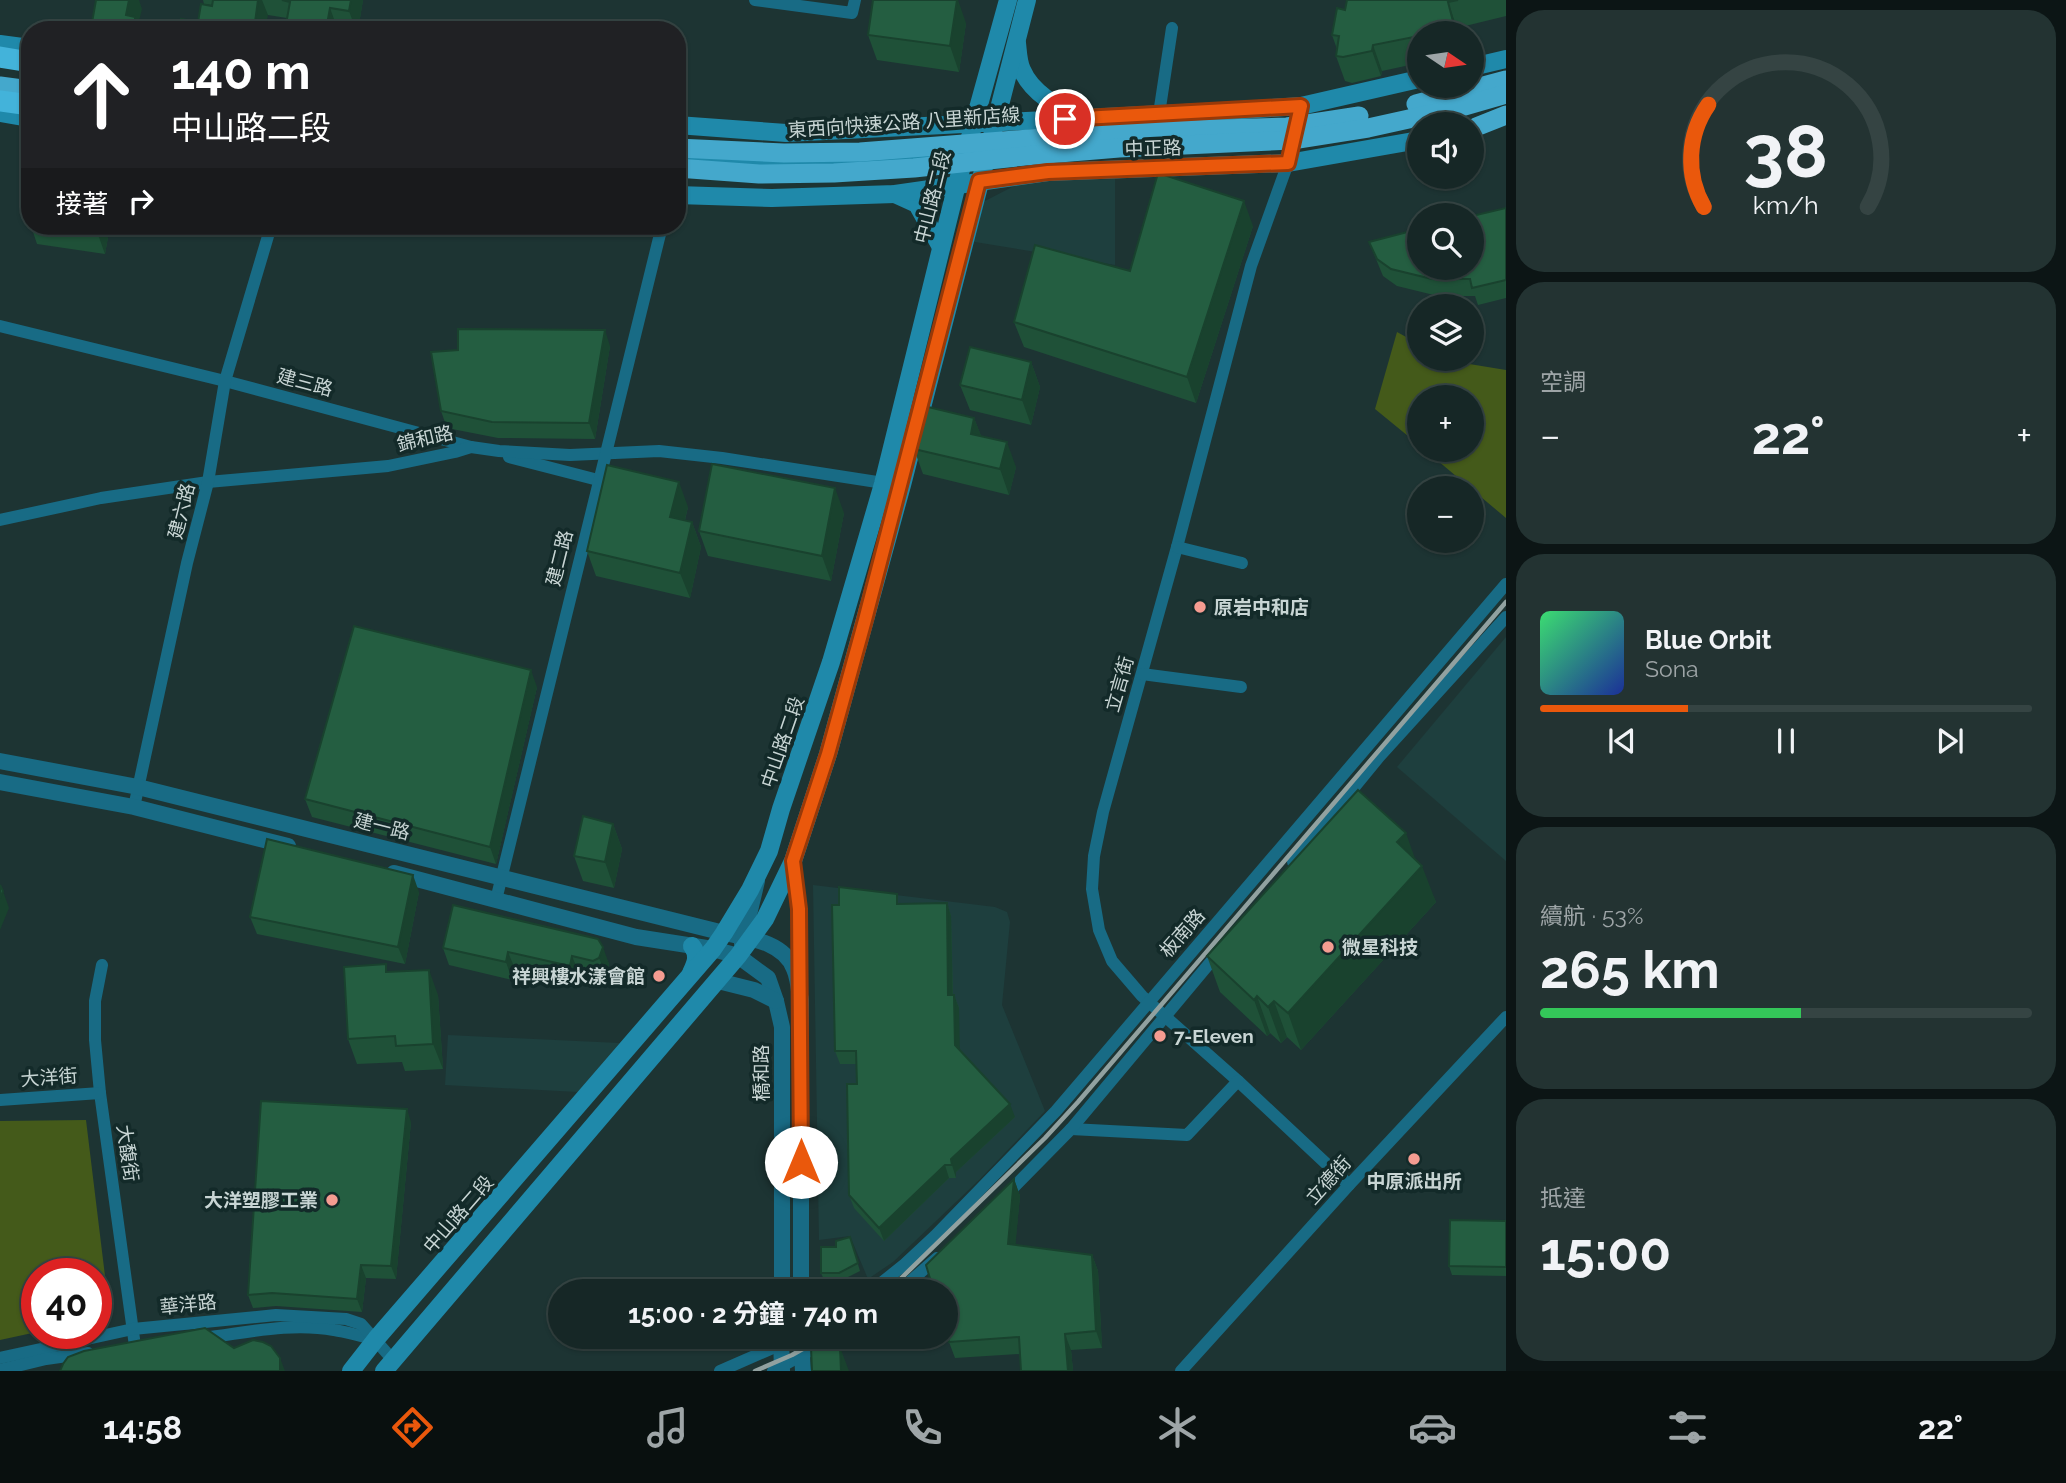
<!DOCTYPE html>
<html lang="zh-TW">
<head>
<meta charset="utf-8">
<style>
  body { margin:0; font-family:Raleway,"Noto Sans TC",sans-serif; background:#233332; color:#f1f3f6; height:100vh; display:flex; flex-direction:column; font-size:26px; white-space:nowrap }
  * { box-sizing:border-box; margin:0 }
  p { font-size:23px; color:#9ea5a7 }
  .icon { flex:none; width:38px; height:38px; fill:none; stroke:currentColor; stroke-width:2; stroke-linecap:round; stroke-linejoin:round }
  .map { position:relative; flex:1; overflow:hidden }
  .sheet { display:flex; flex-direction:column; gap:10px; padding:10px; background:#0c1515; width:560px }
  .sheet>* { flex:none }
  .guide { position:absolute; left:21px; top:21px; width:665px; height:214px; border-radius:28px; box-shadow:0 2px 5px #0004,0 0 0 2px #354443; background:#202124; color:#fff; overflow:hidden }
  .needle { width:46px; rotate:103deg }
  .buttons { position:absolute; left:1407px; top:21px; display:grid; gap:14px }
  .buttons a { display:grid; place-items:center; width:77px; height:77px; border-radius:50%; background:#162726; box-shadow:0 2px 5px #0004,0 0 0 2px #354443; font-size:35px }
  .speed { position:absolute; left:21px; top:1258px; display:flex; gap:14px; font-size:35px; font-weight:700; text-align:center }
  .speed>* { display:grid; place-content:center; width:91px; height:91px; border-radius:50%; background:#162726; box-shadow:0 2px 5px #0004,0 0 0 2px #354443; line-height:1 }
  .speed .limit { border:10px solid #d22; background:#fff; color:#111 }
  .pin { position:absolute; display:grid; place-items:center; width:60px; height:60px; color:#fff; margin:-30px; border:4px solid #fff; border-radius:50%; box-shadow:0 2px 7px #0007 }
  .me { position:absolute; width:77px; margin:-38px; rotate:0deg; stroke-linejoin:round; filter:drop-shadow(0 0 5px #0008) }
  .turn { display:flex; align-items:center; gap:24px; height:147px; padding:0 35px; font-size:32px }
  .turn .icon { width:91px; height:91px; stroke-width:2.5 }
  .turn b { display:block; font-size:49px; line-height:60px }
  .then { display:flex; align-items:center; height:66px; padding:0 35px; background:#0003; gap:14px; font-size:26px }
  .big { font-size:52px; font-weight:700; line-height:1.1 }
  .sheet .tile { flex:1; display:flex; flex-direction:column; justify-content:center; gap:10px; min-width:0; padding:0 24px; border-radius:28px; background:#233332 }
  .sheet .dial { align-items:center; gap:0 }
  .dial svg { height:182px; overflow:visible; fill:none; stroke:#354443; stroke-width:7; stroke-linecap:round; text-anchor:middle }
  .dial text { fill:#f1f3f6; stroke:none }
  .song { display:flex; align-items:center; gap:21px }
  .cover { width:84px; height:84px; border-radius:10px; background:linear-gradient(135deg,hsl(140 70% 55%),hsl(230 70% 35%)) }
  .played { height:7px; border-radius:4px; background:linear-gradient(90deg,#ea580c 30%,#354443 30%) }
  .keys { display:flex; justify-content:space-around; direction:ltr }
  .heat { display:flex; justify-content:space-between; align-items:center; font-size:38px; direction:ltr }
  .charge { height:10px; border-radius:5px; background:linear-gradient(90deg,#34c759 53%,#354443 0) }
  .trip { position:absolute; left:548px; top:1279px; width:410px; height:70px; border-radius:35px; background:#162726; box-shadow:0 2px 5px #0004,0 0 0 2px #354443; font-weight:700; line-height:70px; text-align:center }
  .dock { display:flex; height:112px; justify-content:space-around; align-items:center; background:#09100f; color:#9ea5a7 }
  .dock .icon { width:49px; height:49px }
  .dock .current { color:#ea580c }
  .dock b { font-size:32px; color:#f1f3f6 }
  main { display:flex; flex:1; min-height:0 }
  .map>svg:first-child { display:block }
</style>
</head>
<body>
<main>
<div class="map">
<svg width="1506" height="1371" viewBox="0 0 1506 1371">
  <rect width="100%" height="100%" fill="#1d3433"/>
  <!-- built -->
  <g fill="#1e3f3e">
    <polygon points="1115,179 1115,265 969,241 983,202 1024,181"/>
    <polygon points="1506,637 1506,861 1397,767"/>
    <polygon points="813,885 995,907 1007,912 1010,922 1002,1005 1045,1111 979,1180 893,1262 868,1279 850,1236 819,1240"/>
    <polygon points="448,1035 619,1043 619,1044 578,1092 445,1085"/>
  </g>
  <!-- green -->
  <g fill="#445a1a">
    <polygon points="1397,332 1419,344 1419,359 1446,359 1451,361 1506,370 1506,518 1425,450 1472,450 1472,397 1419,397 1419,445 1375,409"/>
    <polygon points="86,1120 110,1317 96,1319 96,1274 37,1274 37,1332 0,1340 0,1121"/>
  </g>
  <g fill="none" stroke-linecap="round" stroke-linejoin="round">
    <!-- minor -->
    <g stroke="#186b85" stroke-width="12">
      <polyline points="755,0 852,13 855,0"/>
      <polyline points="1159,114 1172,28"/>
      <polyline points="1294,135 1288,163 1251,266 1177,547 1103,812 1094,856 1092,889 1099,930 1112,961 1142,996 1238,1081 1349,1185"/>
      <polyline points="0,326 225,381 471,447"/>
      <polyline points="509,457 598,480"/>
      <polyline points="0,520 101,498 208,482 388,466 455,452 471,447 499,451 570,455 659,451 722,458 890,484"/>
      <polyline points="1177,547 1242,563"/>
      <polyline points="1142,674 1241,687"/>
      <polyline points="134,807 187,563 208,482 225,381 271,226"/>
      <polyline points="1293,862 1379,757 1506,617"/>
      <polyline points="496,900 662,226"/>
      <polyline points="102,965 95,1001 95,1040 100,1093 135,1346"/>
      <polyline points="0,1100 100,1093"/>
      <polyline points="1071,1129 1187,1135 1238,1081"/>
      <polyline points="1005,1196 1071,1129 1219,952"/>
      <polyline points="870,1292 905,1264 935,1236 1056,1111 1506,584"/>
      <polyline points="898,1292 937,1258"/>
      <path d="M 203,1338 C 246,1333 290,1322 334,1330 C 348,1332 362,1337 376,1339"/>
      <polyline points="0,1358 133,1329 276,1315 346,1319 361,1324 393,1360"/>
      <polyline points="0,1370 46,1359 88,1353"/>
      <polyline points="720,1371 798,1337"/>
      <polyline points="773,1371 835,1337"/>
      <polyline points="1181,1371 1349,1185 1506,1017"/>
    </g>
    <!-- tertiary -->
    <g stroke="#186b85" stroke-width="16">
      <path d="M 0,761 L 138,787 L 724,933 C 749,938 784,942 794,969 C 799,980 799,994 801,1007"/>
      <polyline points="0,782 134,807 288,846"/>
      <polyline points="793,861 799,909 800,977"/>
      <polyline points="394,873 636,937 713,949 738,956 768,978 776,1001 782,1027 782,1292"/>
      <polyline points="742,944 757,881"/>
      <polyline points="718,981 754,990 776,1001"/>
      <polyline points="801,1292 801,999"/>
      <polyline points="781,1337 782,1371"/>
      <polyline points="801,1337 803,1371"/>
    </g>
    <!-- secondary -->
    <g stroke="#1f89aa" stroke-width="18">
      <path d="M 1017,43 C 1018,51 1018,62 1022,70 C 1032,94 1059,107 1080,118"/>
      <polyline points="0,44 30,48"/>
      <polyline points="1472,67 1506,59"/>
      <polyline points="0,113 30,118"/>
      <polyline points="677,125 786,133 1242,110 1301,106 1419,79"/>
      <polyline points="677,159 782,163 860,162 960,154"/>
      <polyline points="895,194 917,204 941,247"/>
      <polyline points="677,195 772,198 895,194 1048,172 1288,163 1419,140"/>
      <path d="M 691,973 C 696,963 699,955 692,946"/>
      <polyline points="351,1371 376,1339 713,949 724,933 750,890 769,851 781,809 831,662 883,484 957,184 1008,0"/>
      <polyline points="384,1371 738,956 765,919 793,861 828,754 902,485 1027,0"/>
    </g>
    <!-- trunk -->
    <g stroke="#44a8cc" stroke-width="19">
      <polyline points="0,86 30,90"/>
      <polyline points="1476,127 1506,115"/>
    </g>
    <!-- motorway -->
    <g stroke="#43b3da" stroke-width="21">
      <polyline points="0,57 30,62"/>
      <polyline points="0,101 30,105"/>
    </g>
    <!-- rail -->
    <g stroke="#91a1a0" stroke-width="4.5">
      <polyline points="887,1292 1045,1138 1078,1102 1506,602"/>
      <polyline points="755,1371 792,1355 824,1337"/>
    </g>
    <!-- trunk-bridge -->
    <g stroke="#44a8cc" stroke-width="19">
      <polyline points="1416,104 1506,80"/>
      <polyline points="677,148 784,153 860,152 1118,132 1287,127 1359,116"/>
      <polyline points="677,168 759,174 834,173 914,168 1035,155 1119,148 1292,140 1368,128 1454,109 1506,94"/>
    </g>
  </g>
  <!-- wall -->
  <g fill="#1f5138">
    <polygon points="203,0 363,0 358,30 285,30 287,18 268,15 198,22 212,6 212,5 204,4"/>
    <polygon points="1347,0 1506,0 1506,16 1457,28 1459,33 1419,33 1419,63 1382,71 1381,76 1352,83 1345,81 1336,56 1337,49 1332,35 1345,10"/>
    <polygon points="966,23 959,72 877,60 868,35"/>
    <polygon points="1506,208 1506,298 1478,305 1475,296 1438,296 1397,286 1383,276 1369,242"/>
    <polygon points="31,226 110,226 105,254 37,244"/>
    <polygon points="1253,226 1196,403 1024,347 1014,322 1130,271"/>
    <polygon points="610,346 595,439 498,438 447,428 441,411"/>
    <polygon points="1031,362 1040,387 1031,425 970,410 960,385"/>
    <polygon points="974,418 981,436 1016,467 1009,495 923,474 914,449"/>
    <polygon points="688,507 685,520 692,522 701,547 690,598 596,576 587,551"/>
    <polygon points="844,513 831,581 708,556 699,531"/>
    <polygon points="537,687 496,864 312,817 305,799"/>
    <polygon points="613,824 622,849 614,888 583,881 574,856"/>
    <polygon points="1415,859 1436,902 1301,1050 1287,1037 1281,1043 1270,1033 1267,1036 1220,992 1207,956"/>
    <polygon points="419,892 405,964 257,934 250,917"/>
    <polygon points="947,903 951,916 953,995 954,995 959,1008 959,1050 1015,1117 956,1172 956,1178 949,1178 884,1241 854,1208 849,1195 857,1084 856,1064 840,1064 835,1051 901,904"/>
    <polygon points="598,939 609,964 606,975 599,978 579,973 576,983 515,969 512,980 449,965 443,948"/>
    <polygon points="389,972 438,995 443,1069 405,1071 402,1062 357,1064 348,1039"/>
    <polygon points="411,1122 396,1279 366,1278 362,1312 276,1306 253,1308 248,1295"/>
    <polygon points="1014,1179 1020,1196 1015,1245 1092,1255 1098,1271 1102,1348 1071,1350 1073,1371 1021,1371 1020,1354 955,1358 949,1342"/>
    <polygon points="1506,1221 1506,1276 1452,1275 1449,1266"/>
    <polygon points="850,1237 860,1271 842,1280 824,1280 821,1273 836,1247"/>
  </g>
  <!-- shaded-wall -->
  <g fill="#19422e">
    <polygon points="129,0 139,0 142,9 138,25 140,30 131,30 126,15"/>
    <polygon points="258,0 262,0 268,15 265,30 254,30"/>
    <polygon points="351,0 363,0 358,30 356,30 349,11"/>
    <polygon points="957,0 958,0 966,23 959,72 950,46"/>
    <polygon points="1448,2 1457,28 1459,33 1456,33 1455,29"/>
    <polygon points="330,8 338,30 326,30"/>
    <polygon points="1373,45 1382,71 1381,76 1372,51"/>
    <polygon points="1244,201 1253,226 1196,403 1187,377"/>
    <polygon points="97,226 110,226 105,254 96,229"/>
    <polygon points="605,330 610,346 595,439 589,423"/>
    <polygon points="1031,362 1040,387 1031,425 1022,400"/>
    <polygon points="974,418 984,443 971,434"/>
    <polygon points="1007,442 1016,467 1009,495 1000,469"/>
    <polygon points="679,482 688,507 679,542 670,517"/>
    <polygon points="835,488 844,513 831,581 822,556"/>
    <polygon points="692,522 701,547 690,598 680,573"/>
    <polygon points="531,670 537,687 496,864 490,847"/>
    <polygon points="613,824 622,849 614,888 605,862"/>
    <polygon points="1406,833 1419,870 1422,866 1436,902 1301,1050 1288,1013 1397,842"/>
    <polygon points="413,875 419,892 405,964 398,947"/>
    <polygon points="3,891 9,908 0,930 0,898"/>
    <polygon points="947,903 951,916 953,1008 948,995"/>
    <polygon points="603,947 609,964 606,975 599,958"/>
    <polygon points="508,952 515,969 512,980 506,962"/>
    <polygon points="572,956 579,973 576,983 570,966"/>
    <polygon points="429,970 438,995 443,1069 433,1044"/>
    <polygon points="954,995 959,1008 960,1058 955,1045"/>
    <polygon points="1257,996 1270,1033 1267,1036 1254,1000"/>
    <polygon points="1274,1001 1287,1037 1281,1043 1268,1007"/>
    <polygon points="1010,1104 1015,1117 956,1172 956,1178 952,1165 951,1159"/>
    <polygon points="407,1109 411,1122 396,1279 391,1266"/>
    <polygon points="945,1165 949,1178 884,1241 879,1228"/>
    <polygon points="1014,1179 1020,1196 1014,1261 1008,1244"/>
    <polygon points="1092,1255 1098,1271 1102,1348 1096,1331"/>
    <polygon points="361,1265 366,1278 362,1312 357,1299"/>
    <polygon points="1065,1334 1071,1350 1073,1371 1068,1371"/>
    <polygon points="840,1347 849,1371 841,1371"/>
    <polygon points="280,1358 285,1371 280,1371"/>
  </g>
  <!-- building -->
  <g fill="#245e41" stroke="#19422e" stroke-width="2">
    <polygon points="96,0 129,0 126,15 135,17 135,20 137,21 136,30 93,30 91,28"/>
    <polygon points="213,0 258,0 254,30 179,30 181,19 198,22 201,4 212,6"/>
    <polygon points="282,0 351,0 349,11 330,8 326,30 285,30 290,2"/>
    <polygon points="873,0 957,0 950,46 868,35"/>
    <polygon points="1347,0 1458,0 1448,2 1455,29 1432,33 1419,33 1419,36 1373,45 1372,51 1343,57 1336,56 1339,36 1332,35 1337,8 1345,10"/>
    <polygon points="1158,173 1244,201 1187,377 1014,322 1035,245 1130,271"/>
    <polygon points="1506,208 1506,280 1472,288 1470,279 1432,279 1391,269 1377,259 1369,242 1419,229 1419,268 1472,268 1472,216"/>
    <polygon points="73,226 97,226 96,229"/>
    <polygon points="458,329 605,330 589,423 492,422 441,411 431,352 458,350"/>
    <polygon points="970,347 1031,362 1022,400 960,385"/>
    <polygon points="924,406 974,418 971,434 1007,442 1000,469 914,449"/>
    <polygon points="712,464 835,488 822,556 699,531"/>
    <polygon points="607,465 679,482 670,517 692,522 680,573 587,551"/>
    <polygon points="354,626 531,670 490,847 305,799"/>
    <polygon points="1358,790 1406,833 1397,842 1422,866 1288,1013 1274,1001 1268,1007 1257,996 1254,1000 1207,956"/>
    <polygon points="583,816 613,824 605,862 574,856"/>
    <polygon points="267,839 413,875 398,947 250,917"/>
    <polygon points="0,885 3,891 0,898"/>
    <polygon points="839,887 897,894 897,904 947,903 948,995 954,995 955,1045 1010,1104 951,1159 952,1165 945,1165 879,1228 849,1195 847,1084 857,1084 856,1051 835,1051 832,905 839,905"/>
    <polygon points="453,905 598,939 603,947 599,958 593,961 572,956 570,966 508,952 506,962 443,948"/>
    <polygon points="386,964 386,972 429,970 433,1044 396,1046 395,1036 348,1039 344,967"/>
    <polygon points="261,1101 407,1109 391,1266 361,1265 357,1299 272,1293 248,1295"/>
    <polygon points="1014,1179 1008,1244 1092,1255 1096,1331 1065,1334 1068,1371 1021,1371 1019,1337 949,1342 945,1327 945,1292 934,1292 926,1265"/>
    <polygon points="1450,1220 1506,1221 1506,1267 1449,1266"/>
    <polygon points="850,1237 858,1263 839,1273 821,1273 821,1247 836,1247 836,1241"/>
    <polygon points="205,1328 234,1348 253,1340 263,1342 271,1346 280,1358 280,1371 60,1371 63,1364 68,1357 84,1351"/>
    <polygon points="840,1347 841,1371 812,1371 811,1348"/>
  </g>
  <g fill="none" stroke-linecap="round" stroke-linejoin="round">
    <!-- route casing -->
    <g stroke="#983908" stroke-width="18">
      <polyline id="route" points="801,1162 799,909 793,861 828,754 865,620 979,181 1048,172 1288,163 1301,106 1065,119"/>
    </g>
    <!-- route -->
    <use href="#route" stroke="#ea580c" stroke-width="12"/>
  </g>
  <!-- markers -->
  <g fill="#f59c91" stroke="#132a29" stroke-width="2.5">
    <circle cx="1200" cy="607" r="7"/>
    <circle cx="1328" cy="947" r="7"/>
    <circle cx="659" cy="976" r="7"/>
    <circle cx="1160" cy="1036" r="7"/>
    <circle cx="1414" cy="1159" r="7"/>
    <circle cx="332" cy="1200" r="7"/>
  </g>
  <g text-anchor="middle" stroke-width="7" stroke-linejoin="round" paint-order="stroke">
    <!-- street labels -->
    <g font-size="19" fill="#c8d5d4" stroke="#132a29">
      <text transform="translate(904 122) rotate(-4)" y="7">東西向快速公路 八里新店線</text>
      <text transform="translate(1153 148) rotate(-2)" y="7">中正路</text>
      <text transform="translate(932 197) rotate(-76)" y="7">中山路二段</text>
      <text transform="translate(305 382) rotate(15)" y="7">建三路</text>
      <text transform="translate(425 438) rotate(-13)" y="7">錦和路</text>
      <text transform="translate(181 511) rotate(-76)" y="7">建六路</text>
      <text transform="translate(559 558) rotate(-76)" y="7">建二路</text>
      <text transform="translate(1119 684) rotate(-74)" y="7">立言街</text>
      <text transform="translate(782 742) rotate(-71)" y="7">中山路二段</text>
      <text transform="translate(382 826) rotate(14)" y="7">建一路</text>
      <text transform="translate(1182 933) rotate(-49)" y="7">板南路</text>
      <text transform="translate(761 1073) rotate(-90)" y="7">橋和路</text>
      <text transform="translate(49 1077) rotate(-4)" y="7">大洋街</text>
      <text transform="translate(128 1153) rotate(82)" y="7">大馥街</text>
      <text transform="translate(1328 1180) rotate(-48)" y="7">立德街</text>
      <text transform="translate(458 1214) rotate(-49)" y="7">中山路二段</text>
      <text transform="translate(188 1304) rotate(-6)" y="7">華洋路</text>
    </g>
    <!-- poi labels -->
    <g font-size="19" font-weight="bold" fill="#c8d5d4" stroke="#132a29" text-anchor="start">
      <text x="1214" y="614">原岩中和店</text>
      <text x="1342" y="954">微星科技</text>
      <text x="645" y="983" text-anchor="end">祥興樓水漾會館</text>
      <text x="1174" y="1043">7-Eleven</text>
      <text x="1414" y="1188" text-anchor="middle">中原派出所</text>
      <text x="318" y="1207" text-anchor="end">大洋塑膠工業</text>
    </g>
  </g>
</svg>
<div class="buttons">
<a><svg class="needle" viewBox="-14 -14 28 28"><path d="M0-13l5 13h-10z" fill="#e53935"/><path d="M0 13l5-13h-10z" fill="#9ea5a7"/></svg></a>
<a><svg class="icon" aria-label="sound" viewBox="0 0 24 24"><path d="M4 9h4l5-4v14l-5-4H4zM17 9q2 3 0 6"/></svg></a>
<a><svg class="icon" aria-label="search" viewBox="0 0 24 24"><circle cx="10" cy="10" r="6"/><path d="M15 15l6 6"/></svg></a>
<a><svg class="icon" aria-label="layers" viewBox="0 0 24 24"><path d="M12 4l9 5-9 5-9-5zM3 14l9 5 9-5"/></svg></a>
<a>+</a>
<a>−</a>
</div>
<div class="speed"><div class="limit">40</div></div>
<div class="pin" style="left:1065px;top:119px;background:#d93025"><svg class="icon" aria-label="arrive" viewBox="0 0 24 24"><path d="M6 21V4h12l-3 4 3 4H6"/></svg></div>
<svg class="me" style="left:801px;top:1162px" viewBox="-20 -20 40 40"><circle r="19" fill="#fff"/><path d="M0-13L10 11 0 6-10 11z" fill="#ea580c"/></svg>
<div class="trip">15:00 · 2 分鐘 · 740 m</div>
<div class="guide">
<div class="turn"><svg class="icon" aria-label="ahead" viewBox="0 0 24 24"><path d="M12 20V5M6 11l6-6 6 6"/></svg><div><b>140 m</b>中山路二段</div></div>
<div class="then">接著<svg class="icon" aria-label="right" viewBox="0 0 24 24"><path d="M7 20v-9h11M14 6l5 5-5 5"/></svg></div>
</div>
</div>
<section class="sheet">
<div class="tile dial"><svg viewBox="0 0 100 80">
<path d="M14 69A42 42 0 1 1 86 69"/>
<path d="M14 69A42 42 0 0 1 16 24" stroke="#ea580c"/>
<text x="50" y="56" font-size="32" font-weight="700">38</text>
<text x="50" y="72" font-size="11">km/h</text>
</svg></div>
<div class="tile"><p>空調</p>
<div class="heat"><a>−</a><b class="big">22°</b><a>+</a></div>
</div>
<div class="tile">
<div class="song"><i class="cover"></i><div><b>Blue Orbit</b><p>Sona</p></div></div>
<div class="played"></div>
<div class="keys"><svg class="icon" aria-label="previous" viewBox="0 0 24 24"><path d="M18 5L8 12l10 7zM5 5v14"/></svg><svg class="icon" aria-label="pause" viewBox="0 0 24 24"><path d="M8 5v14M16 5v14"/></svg><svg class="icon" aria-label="next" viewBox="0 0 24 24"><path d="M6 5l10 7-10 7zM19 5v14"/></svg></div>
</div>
<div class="tile"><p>續航 · 53%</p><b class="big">265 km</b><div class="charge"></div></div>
<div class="tile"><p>抵達</p><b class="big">15:00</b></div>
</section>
</main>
<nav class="dock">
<b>14:58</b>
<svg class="icon current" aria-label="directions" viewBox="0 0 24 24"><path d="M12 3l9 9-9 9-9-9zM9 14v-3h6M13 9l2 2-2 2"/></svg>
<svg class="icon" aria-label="music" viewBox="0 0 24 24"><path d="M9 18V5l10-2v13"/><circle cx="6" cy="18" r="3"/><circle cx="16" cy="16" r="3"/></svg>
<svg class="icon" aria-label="phone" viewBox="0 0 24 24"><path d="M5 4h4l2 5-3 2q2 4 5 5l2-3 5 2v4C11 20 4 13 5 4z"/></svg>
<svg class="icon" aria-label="climate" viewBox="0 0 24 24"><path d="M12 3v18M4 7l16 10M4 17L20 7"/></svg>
<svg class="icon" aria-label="car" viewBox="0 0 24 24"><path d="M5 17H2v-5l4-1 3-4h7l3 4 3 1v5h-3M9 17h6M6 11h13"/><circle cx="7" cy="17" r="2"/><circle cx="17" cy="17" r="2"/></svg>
<svg class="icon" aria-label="filters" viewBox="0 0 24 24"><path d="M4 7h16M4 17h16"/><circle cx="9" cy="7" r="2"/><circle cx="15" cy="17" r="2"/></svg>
<b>22°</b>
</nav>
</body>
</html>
